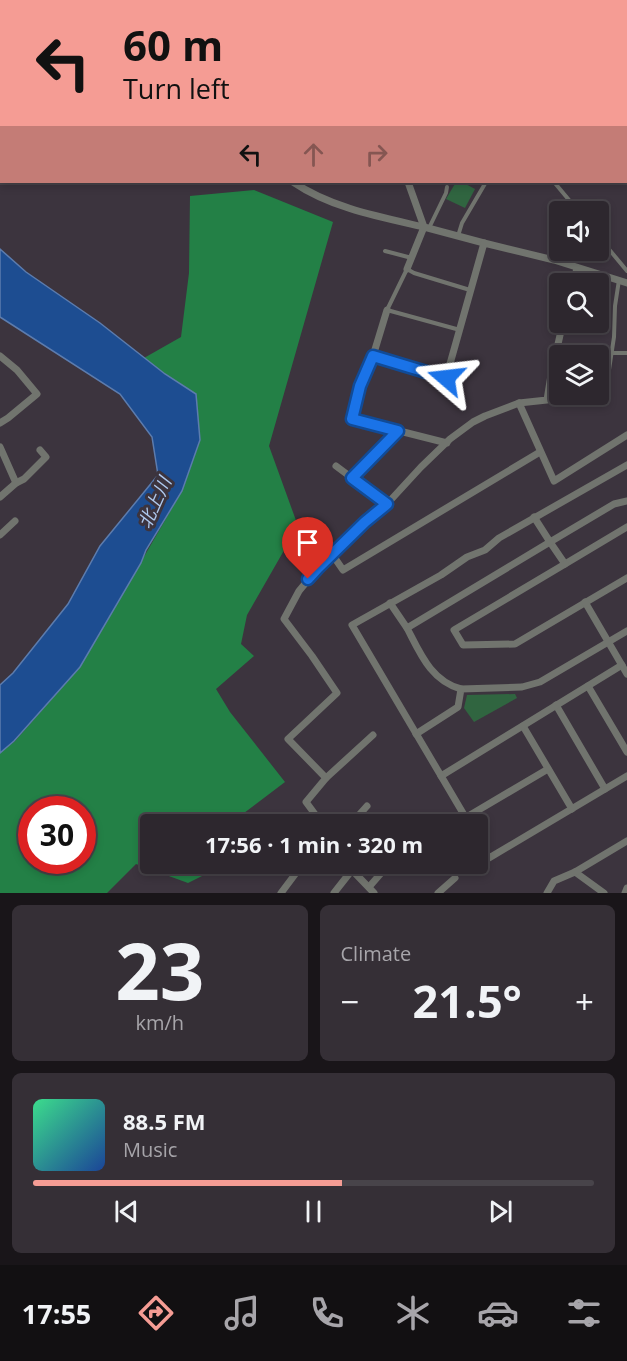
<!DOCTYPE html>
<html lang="en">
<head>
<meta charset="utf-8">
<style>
  body { margin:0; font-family:"Open Sans","Noto Sans JP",sans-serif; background:#352f36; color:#f1f3f6; height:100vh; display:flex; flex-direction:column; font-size:22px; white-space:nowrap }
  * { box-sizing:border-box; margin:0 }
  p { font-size:20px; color:#a7a5aa }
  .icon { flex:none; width:33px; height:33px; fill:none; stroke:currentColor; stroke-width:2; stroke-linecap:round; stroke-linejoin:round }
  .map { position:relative; height:893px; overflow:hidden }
  .sheet { display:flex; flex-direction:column; gap:12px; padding:12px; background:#191519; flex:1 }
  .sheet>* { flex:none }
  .hud { position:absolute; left:0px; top:0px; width:627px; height:183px; box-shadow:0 3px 9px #0003,0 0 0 2px #48444a; background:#f59c94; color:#111; overflow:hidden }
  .buttons { position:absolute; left:549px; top:201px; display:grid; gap:12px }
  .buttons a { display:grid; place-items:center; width:60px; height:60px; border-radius:6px; background:#2d272e; box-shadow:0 3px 9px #0003,0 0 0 2px #48444a; font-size:30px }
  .speed { position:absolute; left:18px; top:796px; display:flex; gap:12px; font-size:30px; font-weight:700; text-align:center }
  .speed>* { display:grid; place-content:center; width:78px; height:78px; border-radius:50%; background:#2d272e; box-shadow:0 3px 9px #0003,0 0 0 2px #48444a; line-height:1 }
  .speed .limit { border:9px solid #d22; background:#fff; color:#111 }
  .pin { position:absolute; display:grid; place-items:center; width:51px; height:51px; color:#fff; margin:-62px -26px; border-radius:50% 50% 50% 0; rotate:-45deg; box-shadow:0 0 6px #0007 }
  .pin .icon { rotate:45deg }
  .me { position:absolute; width:66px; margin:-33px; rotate:287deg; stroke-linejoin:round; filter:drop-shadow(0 0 4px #0008) }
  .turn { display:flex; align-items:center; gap:21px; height:126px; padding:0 24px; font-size:27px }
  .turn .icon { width:78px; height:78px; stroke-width:2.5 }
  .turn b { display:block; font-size:42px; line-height:51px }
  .lanes { display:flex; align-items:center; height:57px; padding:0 24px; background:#0003; justify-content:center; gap:30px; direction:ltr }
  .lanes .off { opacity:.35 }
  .big { font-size:45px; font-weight:700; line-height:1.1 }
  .sheet .widget { flex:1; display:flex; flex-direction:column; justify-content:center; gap:9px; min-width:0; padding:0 21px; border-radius:9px; background:#352f36 }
  .sheet .dial { align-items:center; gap:0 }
  .dial b { font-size:78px; line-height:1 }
  .song { display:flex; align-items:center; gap:18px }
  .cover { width:72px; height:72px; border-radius:9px; background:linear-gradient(135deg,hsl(150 70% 55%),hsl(220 70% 35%)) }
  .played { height:6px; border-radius:3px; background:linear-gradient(90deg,#f59c94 55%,#48444a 55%) }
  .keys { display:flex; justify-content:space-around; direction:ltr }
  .heat { display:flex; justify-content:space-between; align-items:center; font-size:33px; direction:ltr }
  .sheet .tiles { flex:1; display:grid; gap:12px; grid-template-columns:1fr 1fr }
  .widget:last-child { grid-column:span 2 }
  .trip { position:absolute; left:140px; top:814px; width:348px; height:60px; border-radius:6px; background:#2d272e; box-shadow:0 3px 9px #0003,0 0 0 2px #48444a; font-weight:700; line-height:60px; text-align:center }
  .dock { display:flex; height:96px; justify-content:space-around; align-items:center; background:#121012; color:#a7a5aa }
  .dock .icon { width:42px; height:42px }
  .dock .on { color:#f59c94 }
  .dock b { font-size:27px; color:#f1f3f6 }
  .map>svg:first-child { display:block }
</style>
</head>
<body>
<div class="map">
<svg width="627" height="893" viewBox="0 0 627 893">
  <rect width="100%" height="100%" fill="#3c343e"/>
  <!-- green -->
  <g fill="#306540">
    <polygon points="456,182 462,182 475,189 465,208 446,199"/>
    <polygon points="515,694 517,698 474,722 464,708 467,695"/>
  </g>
  <!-- forest -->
  <path fill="#238046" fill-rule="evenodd" d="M 254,190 L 333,222 L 269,446 L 298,526 L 247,615 L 241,644 L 254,656 L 216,689 L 230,712 L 285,782 L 244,813 L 239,825 L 150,825 L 150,864 L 221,864 L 220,867 L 188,883 L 136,864 L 107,893 L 0,893 L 0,753 L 15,741 L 80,667 L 182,491 L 200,440 L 165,374 L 144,358 L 181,337 L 189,273 L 190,196 ZM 32,810 L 82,810 L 82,861 L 32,861 Z"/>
  <!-- water -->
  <polygon fill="#1d4d91" stroke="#5c7cae" stroke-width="1.5" points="0,249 26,272 100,323 165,374 196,394 200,440 182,491 146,550 141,563 80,667 14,741 0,753 0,685 13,673 68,604 100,546 158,475 152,437 120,394 0,317"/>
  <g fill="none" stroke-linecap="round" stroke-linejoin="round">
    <!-- lane -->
    <g stroke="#71746e" stroke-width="4">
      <polyline points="253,2 253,0"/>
      <polyline points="614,2 617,0"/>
      <polyline points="626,64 627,63"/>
      <polyline points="626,117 627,116"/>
      <polyline points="554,182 579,212"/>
      <polyline points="429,228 446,193 447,187"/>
      <polyline points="458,236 462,223 486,182"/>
      <polyline points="598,236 627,271"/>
      <polyline points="385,251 408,257 412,257"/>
      <polyline points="460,330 387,310 407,269 414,273 470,290"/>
      <polyline points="611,353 627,353"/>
      <polyline points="598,392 607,383 614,337 615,306 619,280"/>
      <polyline points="548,400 594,394"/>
    </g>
    <!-- street -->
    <g stroke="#71746e" stroke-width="7">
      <polyline points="422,0 423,2"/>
      <polyline points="512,0 513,2"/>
      <polyline points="6,2 8,0"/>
      <polyline points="307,2 307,0"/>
      <polyline points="0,7 2,5"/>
      <polyline points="0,13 2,15"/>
      <polyline points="626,160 627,160"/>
      <polyline points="0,180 2,179"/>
      <path d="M 293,182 C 331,208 380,217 424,227 L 407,269"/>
      <polyline points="408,182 424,227 484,243"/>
      <polyline points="573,284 577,268"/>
      <polyline points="387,310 373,356 360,386 352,419 447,443"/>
      <polyline points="0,356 17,370 37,394 8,418 0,423"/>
      <polyline points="373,356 446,378 484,243 554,260 627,283"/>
      <polyline points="519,403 554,481 627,435"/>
      <polyline points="0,447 16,483"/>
      <polyline points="336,466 387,504"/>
      <polyline points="352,478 398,431"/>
      <polyline points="0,497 16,483 24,479 46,457 40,450"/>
      <polyline points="627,501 614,504 550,542 565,564 627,527"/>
      <polyline points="0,535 15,521"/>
      <polyline points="332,554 343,570 540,452"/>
      <polyline points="565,564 454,630 463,645 515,644 627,578"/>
      <polyline points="585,602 627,674"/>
      <polyline points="390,603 407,628 550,542 534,517"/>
      <path d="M 407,628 C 420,653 431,681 461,689"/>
      <polyline points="588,686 627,752"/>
      <polyline points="556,705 605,789"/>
      <polyline points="523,726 572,809"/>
      <polyline points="416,734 458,707 461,689 522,687 540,682 627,631"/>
      <polyline points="441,776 622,665"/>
      <polyline points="326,778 373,735"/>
      <polyline points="465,818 548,769"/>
      <polyline points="323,825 306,802 326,778 288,739 337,693 312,656 284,619 299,591 318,568 365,522 387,504 421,467 450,439 473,422 485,416 519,403 547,400 551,375 563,322"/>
      <polyline points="350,825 367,806"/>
      <polyline points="470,825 352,625 441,575 467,557 485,550 499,538 627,465"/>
      <polyline points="477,837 489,858 627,776"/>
      <polyline points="349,864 352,870 374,893"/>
      <polyline points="575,872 604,893"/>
      <polyline points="369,887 389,864"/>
      <polyline points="281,893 302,865"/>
      <polyline points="334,893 352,870"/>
      <polyline points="438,893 455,878"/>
      <polyline points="547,893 554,881 575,872 627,841"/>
      <polyline points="625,893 627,888"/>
    </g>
  </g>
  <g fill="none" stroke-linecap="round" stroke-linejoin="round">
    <!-- route casing -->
    <g stroke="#114b97" stroke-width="15">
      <polyline id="route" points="308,579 318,568 365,522 387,504 352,478 398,431 352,419 360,386 373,356 446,378"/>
    </g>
    <!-- route -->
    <use href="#route" stroke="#1a73e8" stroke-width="10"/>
  </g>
  <g text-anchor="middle" stroke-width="6" stroke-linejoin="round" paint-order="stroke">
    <!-- water labels -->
    <g font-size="18" font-style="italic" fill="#aec9ef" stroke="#3c343e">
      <text transform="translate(155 503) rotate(-66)" y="6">北上川</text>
    </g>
  </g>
</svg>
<div class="buttons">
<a><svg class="icon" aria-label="sound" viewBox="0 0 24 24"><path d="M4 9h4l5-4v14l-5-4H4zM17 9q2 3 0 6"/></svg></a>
<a><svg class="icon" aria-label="search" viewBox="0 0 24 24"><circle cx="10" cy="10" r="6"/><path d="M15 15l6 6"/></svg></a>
<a><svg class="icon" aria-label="layers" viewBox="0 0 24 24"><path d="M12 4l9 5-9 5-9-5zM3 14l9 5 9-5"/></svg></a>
</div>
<div class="speed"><div class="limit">30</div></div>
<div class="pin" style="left:308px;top:579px;background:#d93025"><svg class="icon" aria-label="arrive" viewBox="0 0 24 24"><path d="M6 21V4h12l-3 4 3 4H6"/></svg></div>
<svg class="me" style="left:446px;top:378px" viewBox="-20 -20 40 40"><path d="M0-17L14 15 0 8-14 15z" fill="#1a73e8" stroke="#fff" stroke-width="4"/></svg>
<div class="trip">17:56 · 1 min · 320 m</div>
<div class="hud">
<div class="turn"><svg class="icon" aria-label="left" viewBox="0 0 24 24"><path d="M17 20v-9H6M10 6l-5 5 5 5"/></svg><div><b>60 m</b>Turn left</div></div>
<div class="lanes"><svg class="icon" aria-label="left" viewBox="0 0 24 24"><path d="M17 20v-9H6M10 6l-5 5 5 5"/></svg><svg class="icon off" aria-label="ahead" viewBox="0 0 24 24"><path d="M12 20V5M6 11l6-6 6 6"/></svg><svg class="icon off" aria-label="right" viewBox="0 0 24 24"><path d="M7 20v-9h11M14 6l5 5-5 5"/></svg></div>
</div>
</div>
<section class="sheet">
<div class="tiles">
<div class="widget dial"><b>23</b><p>km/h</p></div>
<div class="widget"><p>Climate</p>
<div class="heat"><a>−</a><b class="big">21.5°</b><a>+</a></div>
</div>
<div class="widget">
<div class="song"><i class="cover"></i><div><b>88.5 FM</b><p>Music</p></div></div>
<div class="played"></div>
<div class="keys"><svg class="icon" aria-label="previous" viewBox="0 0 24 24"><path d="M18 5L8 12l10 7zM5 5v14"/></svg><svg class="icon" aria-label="pause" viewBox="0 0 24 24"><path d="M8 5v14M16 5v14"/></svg><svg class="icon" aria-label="next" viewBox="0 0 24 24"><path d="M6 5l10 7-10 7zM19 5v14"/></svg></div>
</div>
</div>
</section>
<nav class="dock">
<b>17:55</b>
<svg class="icon on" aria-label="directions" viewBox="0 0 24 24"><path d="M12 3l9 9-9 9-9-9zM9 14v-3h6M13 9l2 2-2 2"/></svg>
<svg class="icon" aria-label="music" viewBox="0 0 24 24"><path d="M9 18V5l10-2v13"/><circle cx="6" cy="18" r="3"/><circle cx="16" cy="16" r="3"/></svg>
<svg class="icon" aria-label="phone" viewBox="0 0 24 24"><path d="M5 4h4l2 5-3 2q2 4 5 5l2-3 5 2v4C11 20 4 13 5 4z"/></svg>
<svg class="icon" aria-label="climate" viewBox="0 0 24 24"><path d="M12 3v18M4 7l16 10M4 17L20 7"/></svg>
<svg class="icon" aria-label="car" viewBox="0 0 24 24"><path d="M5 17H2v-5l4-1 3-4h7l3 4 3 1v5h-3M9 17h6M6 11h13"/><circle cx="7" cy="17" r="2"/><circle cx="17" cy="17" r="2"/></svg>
<svg class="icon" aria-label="filters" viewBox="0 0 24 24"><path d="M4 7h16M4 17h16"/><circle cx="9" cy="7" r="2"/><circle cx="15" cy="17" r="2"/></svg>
</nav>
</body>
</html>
